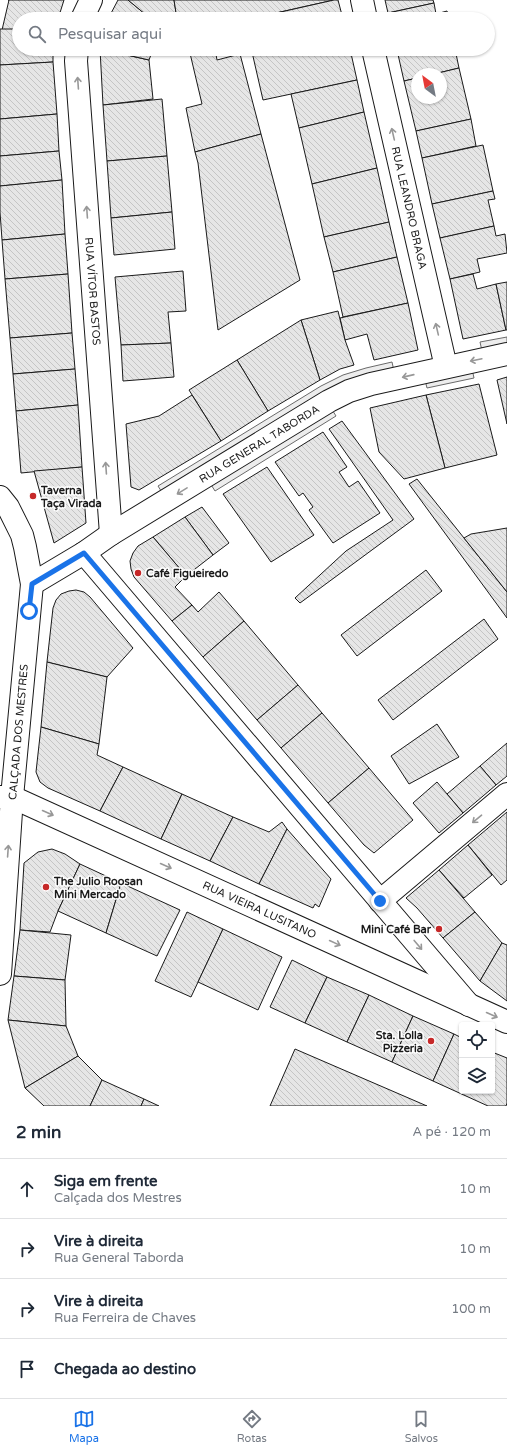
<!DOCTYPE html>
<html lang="pt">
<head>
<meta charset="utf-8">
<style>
	:root { --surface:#fff; --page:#f2f2f3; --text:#1f2937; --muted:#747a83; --line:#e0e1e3; --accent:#1a73e8 }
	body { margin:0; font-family:"Varela Round",sans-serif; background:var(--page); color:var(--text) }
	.controls { position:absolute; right:12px; bottom:12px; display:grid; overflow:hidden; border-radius:4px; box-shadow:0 1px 3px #0004 }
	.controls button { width:36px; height:36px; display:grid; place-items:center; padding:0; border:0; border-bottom:1px solid var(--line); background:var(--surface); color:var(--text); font:20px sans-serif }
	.compass { position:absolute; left:411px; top:68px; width:36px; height:36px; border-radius:50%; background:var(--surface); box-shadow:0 1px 3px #0004; rotate:328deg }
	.stop { position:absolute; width:12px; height:12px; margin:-9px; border:3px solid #1a73e8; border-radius:50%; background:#fff }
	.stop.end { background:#1a73e8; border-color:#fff; box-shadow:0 1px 4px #0008 }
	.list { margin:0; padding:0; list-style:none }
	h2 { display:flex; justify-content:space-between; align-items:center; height:52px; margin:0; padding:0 16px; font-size:17px }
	h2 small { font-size:13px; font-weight:400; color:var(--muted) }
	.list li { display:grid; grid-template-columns:26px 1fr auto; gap:12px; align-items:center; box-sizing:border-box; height:60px; padding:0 16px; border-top:1px solid var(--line) }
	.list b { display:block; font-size:15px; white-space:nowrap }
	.list p { margin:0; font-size:13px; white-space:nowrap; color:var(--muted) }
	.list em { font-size:13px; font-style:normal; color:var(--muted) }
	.icon { flex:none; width:22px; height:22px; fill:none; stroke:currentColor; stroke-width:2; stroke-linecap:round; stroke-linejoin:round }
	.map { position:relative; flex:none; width:507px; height:1106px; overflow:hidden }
	.search { position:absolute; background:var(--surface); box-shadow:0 1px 3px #0004; left:12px; right:12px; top:12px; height:44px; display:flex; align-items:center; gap:10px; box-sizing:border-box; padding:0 14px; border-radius:22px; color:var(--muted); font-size:15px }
	.sheet { height:292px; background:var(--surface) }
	nav { display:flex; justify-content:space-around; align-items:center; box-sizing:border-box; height:56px; border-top:1px solid var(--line); background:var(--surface); font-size:11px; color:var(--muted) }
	nav a { display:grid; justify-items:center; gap:2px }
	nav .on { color:var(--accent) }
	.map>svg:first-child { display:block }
	.built { fill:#ededed; stroke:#6a6a6a }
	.building { fill:url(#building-back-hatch); stroke:#1a1a1a }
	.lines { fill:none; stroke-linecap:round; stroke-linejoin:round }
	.minor-casing { stroke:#1a1a1a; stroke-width:24 }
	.minor { stroke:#fff; stroke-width:22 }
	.oneway { stroke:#989898 }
	.route { stroke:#1a73e8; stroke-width:5 }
	.poi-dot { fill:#c62828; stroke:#fff; stroke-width:1.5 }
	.labels { text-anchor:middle; stroke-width:3; stroke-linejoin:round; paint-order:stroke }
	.street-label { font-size:11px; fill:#1a1a1a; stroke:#fff }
	.poi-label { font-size:11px; font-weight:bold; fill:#1a1a1a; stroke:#fff; text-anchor:start }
</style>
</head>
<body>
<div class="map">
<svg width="507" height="1106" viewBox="0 0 507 1106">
	<defs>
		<pattern id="building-back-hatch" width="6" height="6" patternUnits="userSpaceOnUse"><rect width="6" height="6" fill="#e6e6e6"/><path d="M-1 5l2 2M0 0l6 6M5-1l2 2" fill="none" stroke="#c5c5c5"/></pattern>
	</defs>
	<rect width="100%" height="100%" fill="#fff"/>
	<g class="built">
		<polygon points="507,337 507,345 482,351 480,342"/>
		<polygon points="392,362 394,371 163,494 158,486 321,386 343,375 366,368"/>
		<polygon points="472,369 474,378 427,388 425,380"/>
		<polygon points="331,408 336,416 215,491 210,483"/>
	</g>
	<g class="building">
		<polygon points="8,0 64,0 58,19 19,19 19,29 2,30 9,0"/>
		<polygon points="118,0 128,0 151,19 108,19"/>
		<polygon points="128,0 174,0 177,19 151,19"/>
		<polygon points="174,0 334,0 249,19 177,19"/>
		<polygon points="334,0 338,0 343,19 273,19 272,14"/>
		<polygon points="385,0 433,0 434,3 388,13"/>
		<polygon points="434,3 436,14 447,11 449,19 390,19 388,13"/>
		<polygon points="0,29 19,29 19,49 53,49 53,62 0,65"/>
		<polygon points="100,49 149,60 153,99 103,105"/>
		<polygon points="101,49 173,49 170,55 152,52 149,60"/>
		<polygon points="189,49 215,49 217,60 240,54 261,134 195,152 186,108 202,104"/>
		<polygon points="266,49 350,49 357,80 263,100 252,52"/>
		<polygon points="400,49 455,49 459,68 434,74 417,74 417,78 404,81 397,50"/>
		<polygon points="53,62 57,114 0,119 0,65"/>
		<polygon points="459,68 471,119 416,131 404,81 417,78 417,98 441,98 441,74 434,74"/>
		<polygon points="357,80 364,112 299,128 291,94"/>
		<polygon points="162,99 167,156 107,161 103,105"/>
		<polygon points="364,112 377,168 312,184 299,128"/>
		<polygon points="57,114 59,151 0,156 0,119"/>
		<polygon points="471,119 476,146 422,158 416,131"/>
		<polygon points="261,134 300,280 218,330 198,163 195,152"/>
		<polygon points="483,145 493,191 432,204 422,158"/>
		<polygon points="59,151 62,180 0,186 0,156"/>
		<polygon points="167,156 172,212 111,218 107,161"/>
		<polygon points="377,168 389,222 324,237 312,184"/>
		<polygon points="62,180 65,234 2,240 0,212 0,186"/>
		<polygon points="493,191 495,199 488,200 494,226 440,238 432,204"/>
		<polygon points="172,212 175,249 114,255 111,218"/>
		<polygon points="389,222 397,257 333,272 324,237"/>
		<polygon points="494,226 496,236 505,234 507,253 477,259 480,272 450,279 440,238"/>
		<polygon points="65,234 68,274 5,279 2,240"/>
		<polygon points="397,257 408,303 343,317 333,272"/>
		<polygon points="183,271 186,311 168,312 171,343 121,345 115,277"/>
		<polygon points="68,274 72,333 10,338 5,279"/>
		<polygon points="473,274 477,289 496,284 506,330 463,339 450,279"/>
		<polygon points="507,282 507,330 506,330 496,284"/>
		<polygon points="408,303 418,350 374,360 367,334 345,340 340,318"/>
		<polygon points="338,311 345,340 354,365 340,369 320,380 301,320"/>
		<polygon points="301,320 320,380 268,411 237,360"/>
		<polygon points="72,333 75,369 13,374 10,338"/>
		<polygon points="171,343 174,377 123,381 121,345"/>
		<polygon points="237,360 268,411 221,441 189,390"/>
		<polygon points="75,369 78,405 16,411 13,374"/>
		<polygon points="507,377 507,424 497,380"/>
		<polygon points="479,384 497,455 445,468 426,395"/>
		<polygon points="192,395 221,441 139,490 131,487 126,424 159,416"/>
		<polygon points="426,395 445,468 404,479 379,452 370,408"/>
		<polygon points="78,405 82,467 21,473 16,411"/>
		<polygon points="342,421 414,519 300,603 295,598 346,551 393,520 329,429"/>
		<polygon points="323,432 347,467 339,472 349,487 358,481 380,513 333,543 309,510 313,507 303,493 299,496 275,462"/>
		<polygon points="82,467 86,523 54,543 34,471"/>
		<polygon points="267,467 314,535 271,562 223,494"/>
		<polygon points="417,479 507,592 507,618 409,484"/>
		<polygon points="202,507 229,543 213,555 185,517"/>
		<polygon points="185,517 213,555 186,576 153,537"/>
		<polygon points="507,528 507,592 464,538 471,534"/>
		<polygon points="153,537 186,576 175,587 192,605 172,621 134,577 131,569 130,561 133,553 138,546"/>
		<polygon points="426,570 442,591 357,656 341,635"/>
		<polygon points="76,590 84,592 90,597 133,648 107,677 47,662 53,608 56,600 61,594 69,591"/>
		<polygon points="219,592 244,621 203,657 172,621 192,605 198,612"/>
		<polygon points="484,619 498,639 393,720 378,700"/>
		<polygon points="244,621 298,685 257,720 203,657"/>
		<polygon points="47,662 107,677 99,744 41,727"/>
		<polygon points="298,685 322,713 281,748 257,720"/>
		<polygon points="322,713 369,768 328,803 281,748"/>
		<polygon points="437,724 459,757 409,784 391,756"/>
		<polygon points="41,727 99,744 97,755 123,767 100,811 48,788 40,782 36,772"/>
		<polygon points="507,743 507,776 496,785 480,766"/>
		<polygon points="480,766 496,785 463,813 447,794"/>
		<polygon points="123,767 182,794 161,839 100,811"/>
		<polygon points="369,768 413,820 374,853 364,845 328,803"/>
		<polygon points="437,782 463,813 439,833 413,803"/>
		<polygon points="182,794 233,817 210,861 161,839"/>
		<polygon points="507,812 507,880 501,885 468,845"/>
		<polygon points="233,817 269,832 282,822 287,829 259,884 210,861"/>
		<polygon points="287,829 331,879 319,907 315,904 313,908 259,884"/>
		<polygon points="468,845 492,875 464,898 439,870"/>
		<polygon points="52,849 65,854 80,864 58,911 50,932 20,930 24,863 38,852"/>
		<polygon points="80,864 121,883 106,933 58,911"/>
		<polygon points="439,870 475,912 443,938 417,908 406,898"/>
		<polygon points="121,883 180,910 157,956 106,933"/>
		<polygon points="187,912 223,929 191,997 155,981"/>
		<polygon points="475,912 502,943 480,981 443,938"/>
		<polygon points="223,929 282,957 258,1010 198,982"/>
		<polygon points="20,930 71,935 65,980 14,976"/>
		<polygon points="502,943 507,945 507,1001 480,981"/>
		<polygon points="292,960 327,977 305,1023 270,1007"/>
		<polygon points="14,976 65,980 66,1026 8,1020"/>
		<polygon points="327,977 369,995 347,1042 305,1023"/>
		<polygon points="369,995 413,1016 392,1062 347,1042"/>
		<polygon points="413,1016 454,1034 433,1081 392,1062"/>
		<polygon points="8,1020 66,1026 78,1056 25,1088"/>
		<polygon points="454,1034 462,1038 462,1091 492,1091 492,1052 507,1058 507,1103 506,1106 488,1106 433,1081"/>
		<polygon points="295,1049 427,1106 270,1106"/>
		<polygon points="78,1056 102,1080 90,1106 44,1106 25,1088"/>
		<polygon points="102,1080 144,1099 141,1106 90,1106"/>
		<polygon points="144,1099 159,1106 141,1106"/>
	</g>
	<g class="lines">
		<defs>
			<g id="minor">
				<polyline points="362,0 366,19"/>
				<polyline points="82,19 91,0"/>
				<path id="s1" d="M77,49L76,61L111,534"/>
				<path id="s2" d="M373,49L446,367"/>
				<polyline points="0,497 8,507 22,535 25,547 32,584 12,797 0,974"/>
				<polyline points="84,553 469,1005"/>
				<path id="s3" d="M32,584L84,553L111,534L329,401L349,391L371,384L507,354"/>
				<path id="s4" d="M0,797H12L507,1022"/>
				<polyline points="380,901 507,794"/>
			</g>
		</defs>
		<use href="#minor" class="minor-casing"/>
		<use href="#minor" class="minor"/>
	</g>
	<defs><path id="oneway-shaft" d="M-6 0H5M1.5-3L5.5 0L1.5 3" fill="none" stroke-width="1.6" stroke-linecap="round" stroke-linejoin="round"/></defs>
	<g class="oneway">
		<use href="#oneway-shaft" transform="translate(78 83) rotate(-94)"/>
		<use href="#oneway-shaft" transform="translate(393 134) rotate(-103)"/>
		<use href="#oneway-shaft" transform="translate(87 212) rotate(-94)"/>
		<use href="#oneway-shaft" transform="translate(437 329) rotate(-103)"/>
		<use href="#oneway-shaft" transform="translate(476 360) rotate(168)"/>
		<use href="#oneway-shaft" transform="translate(408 376) rotate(167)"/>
		<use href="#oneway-shaft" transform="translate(106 468) rotate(-94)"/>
		<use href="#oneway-shaft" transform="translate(182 491) rotate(148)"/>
		<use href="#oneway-shaft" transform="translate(48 813) rotate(24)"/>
		<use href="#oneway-shaft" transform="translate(477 819) rotate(140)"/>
		<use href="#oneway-shaft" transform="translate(8 851) rotate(-86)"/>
		<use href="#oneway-shaft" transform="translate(166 866) rotate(24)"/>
		<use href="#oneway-shaft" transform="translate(335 943) rotate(25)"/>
		<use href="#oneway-shaft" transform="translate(418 945) rotate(50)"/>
		<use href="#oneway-shaft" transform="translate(492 1015) rotate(24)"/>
	</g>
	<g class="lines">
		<polyline class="route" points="29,611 32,584 84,553 380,901"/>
	</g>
	<g class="poi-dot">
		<circle cx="33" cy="496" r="4"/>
		<circle cx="138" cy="573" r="4"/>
		<circle cx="46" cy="887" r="4"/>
		<circle cx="439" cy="929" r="4"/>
		<circle cx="431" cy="1041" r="4"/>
	</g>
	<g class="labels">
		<g class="street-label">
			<text dy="4" stroke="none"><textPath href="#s2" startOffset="163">RUA LEANDRO BRAGA</textPath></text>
			<text dy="4" stroke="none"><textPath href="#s1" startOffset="243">RUA VÍTOR BASTOS</textPath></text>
			<text dy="4" stroke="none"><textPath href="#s3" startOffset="267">RUA GENERAL TABORDA</textPath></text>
			<text transform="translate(18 732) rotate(-85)" y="4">CALÇADA DOS MESTRES</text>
			<text dy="4" stroke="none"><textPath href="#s4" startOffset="284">RUA VIEIRA LUSITANO</textPath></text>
		</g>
		<g class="poi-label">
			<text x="41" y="494">Taverna<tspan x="41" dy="13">Taça Virada</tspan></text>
			<text x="146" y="577">Café Figueiredo</text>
			<text x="54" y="885">The Julio Roosan<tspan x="54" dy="13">Mini Mercado</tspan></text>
			<text x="431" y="933" text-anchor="end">Mini Café Bar</text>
			<text x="423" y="1039" text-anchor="end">Sta. Lolla<tspan x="423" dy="13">Pizzeria</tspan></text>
		</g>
	</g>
</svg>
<div class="controls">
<button><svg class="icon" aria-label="locate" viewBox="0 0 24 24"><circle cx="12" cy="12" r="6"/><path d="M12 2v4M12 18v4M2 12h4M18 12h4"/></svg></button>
<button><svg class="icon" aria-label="layers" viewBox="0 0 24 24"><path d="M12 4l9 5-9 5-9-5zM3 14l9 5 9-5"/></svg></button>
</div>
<svg class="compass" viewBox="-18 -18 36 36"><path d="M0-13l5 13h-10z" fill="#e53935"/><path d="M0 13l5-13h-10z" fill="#747a83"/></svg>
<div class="stop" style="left:29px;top:611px"></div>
<div class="stop end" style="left:380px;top:901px"></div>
<div class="search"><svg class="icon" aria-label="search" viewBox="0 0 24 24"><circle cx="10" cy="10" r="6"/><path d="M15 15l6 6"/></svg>Pesquisar aqui</div>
</div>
<section class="sheet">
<h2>2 min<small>A pé · 120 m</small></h2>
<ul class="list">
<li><svg class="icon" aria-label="ahead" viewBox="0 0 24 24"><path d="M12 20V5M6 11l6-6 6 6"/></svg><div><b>Siga em frente</b><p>Calçada dos Mestres</p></div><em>10 m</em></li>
<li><svg class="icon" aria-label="right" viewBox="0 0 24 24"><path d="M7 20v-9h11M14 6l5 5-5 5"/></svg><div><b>Vire à direita</b><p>Rua General Taborda</p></div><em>10 m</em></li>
<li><svg class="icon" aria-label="right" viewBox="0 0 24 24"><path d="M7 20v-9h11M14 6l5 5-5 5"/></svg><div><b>Vire à direita</b><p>Rua Ferreira de Chaves</p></div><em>100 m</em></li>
<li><svg class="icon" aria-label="arrive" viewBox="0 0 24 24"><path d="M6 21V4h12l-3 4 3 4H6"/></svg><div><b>Chegada ao destino</b></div></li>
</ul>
</section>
<nav>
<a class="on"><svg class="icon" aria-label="map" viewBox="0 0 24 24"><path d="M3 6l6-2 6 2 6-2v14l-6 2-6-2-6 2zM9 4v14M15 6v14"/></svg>Mapa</a>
<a><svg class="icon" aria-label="directions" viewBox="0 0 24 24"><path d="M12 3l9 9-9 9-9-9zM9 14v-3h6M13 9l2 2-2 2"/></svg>Rotas</a>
<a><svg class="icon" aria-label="saved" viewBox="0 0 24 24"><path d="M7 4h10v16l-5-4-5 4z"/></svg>Salvos</a>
</nav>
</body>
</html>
